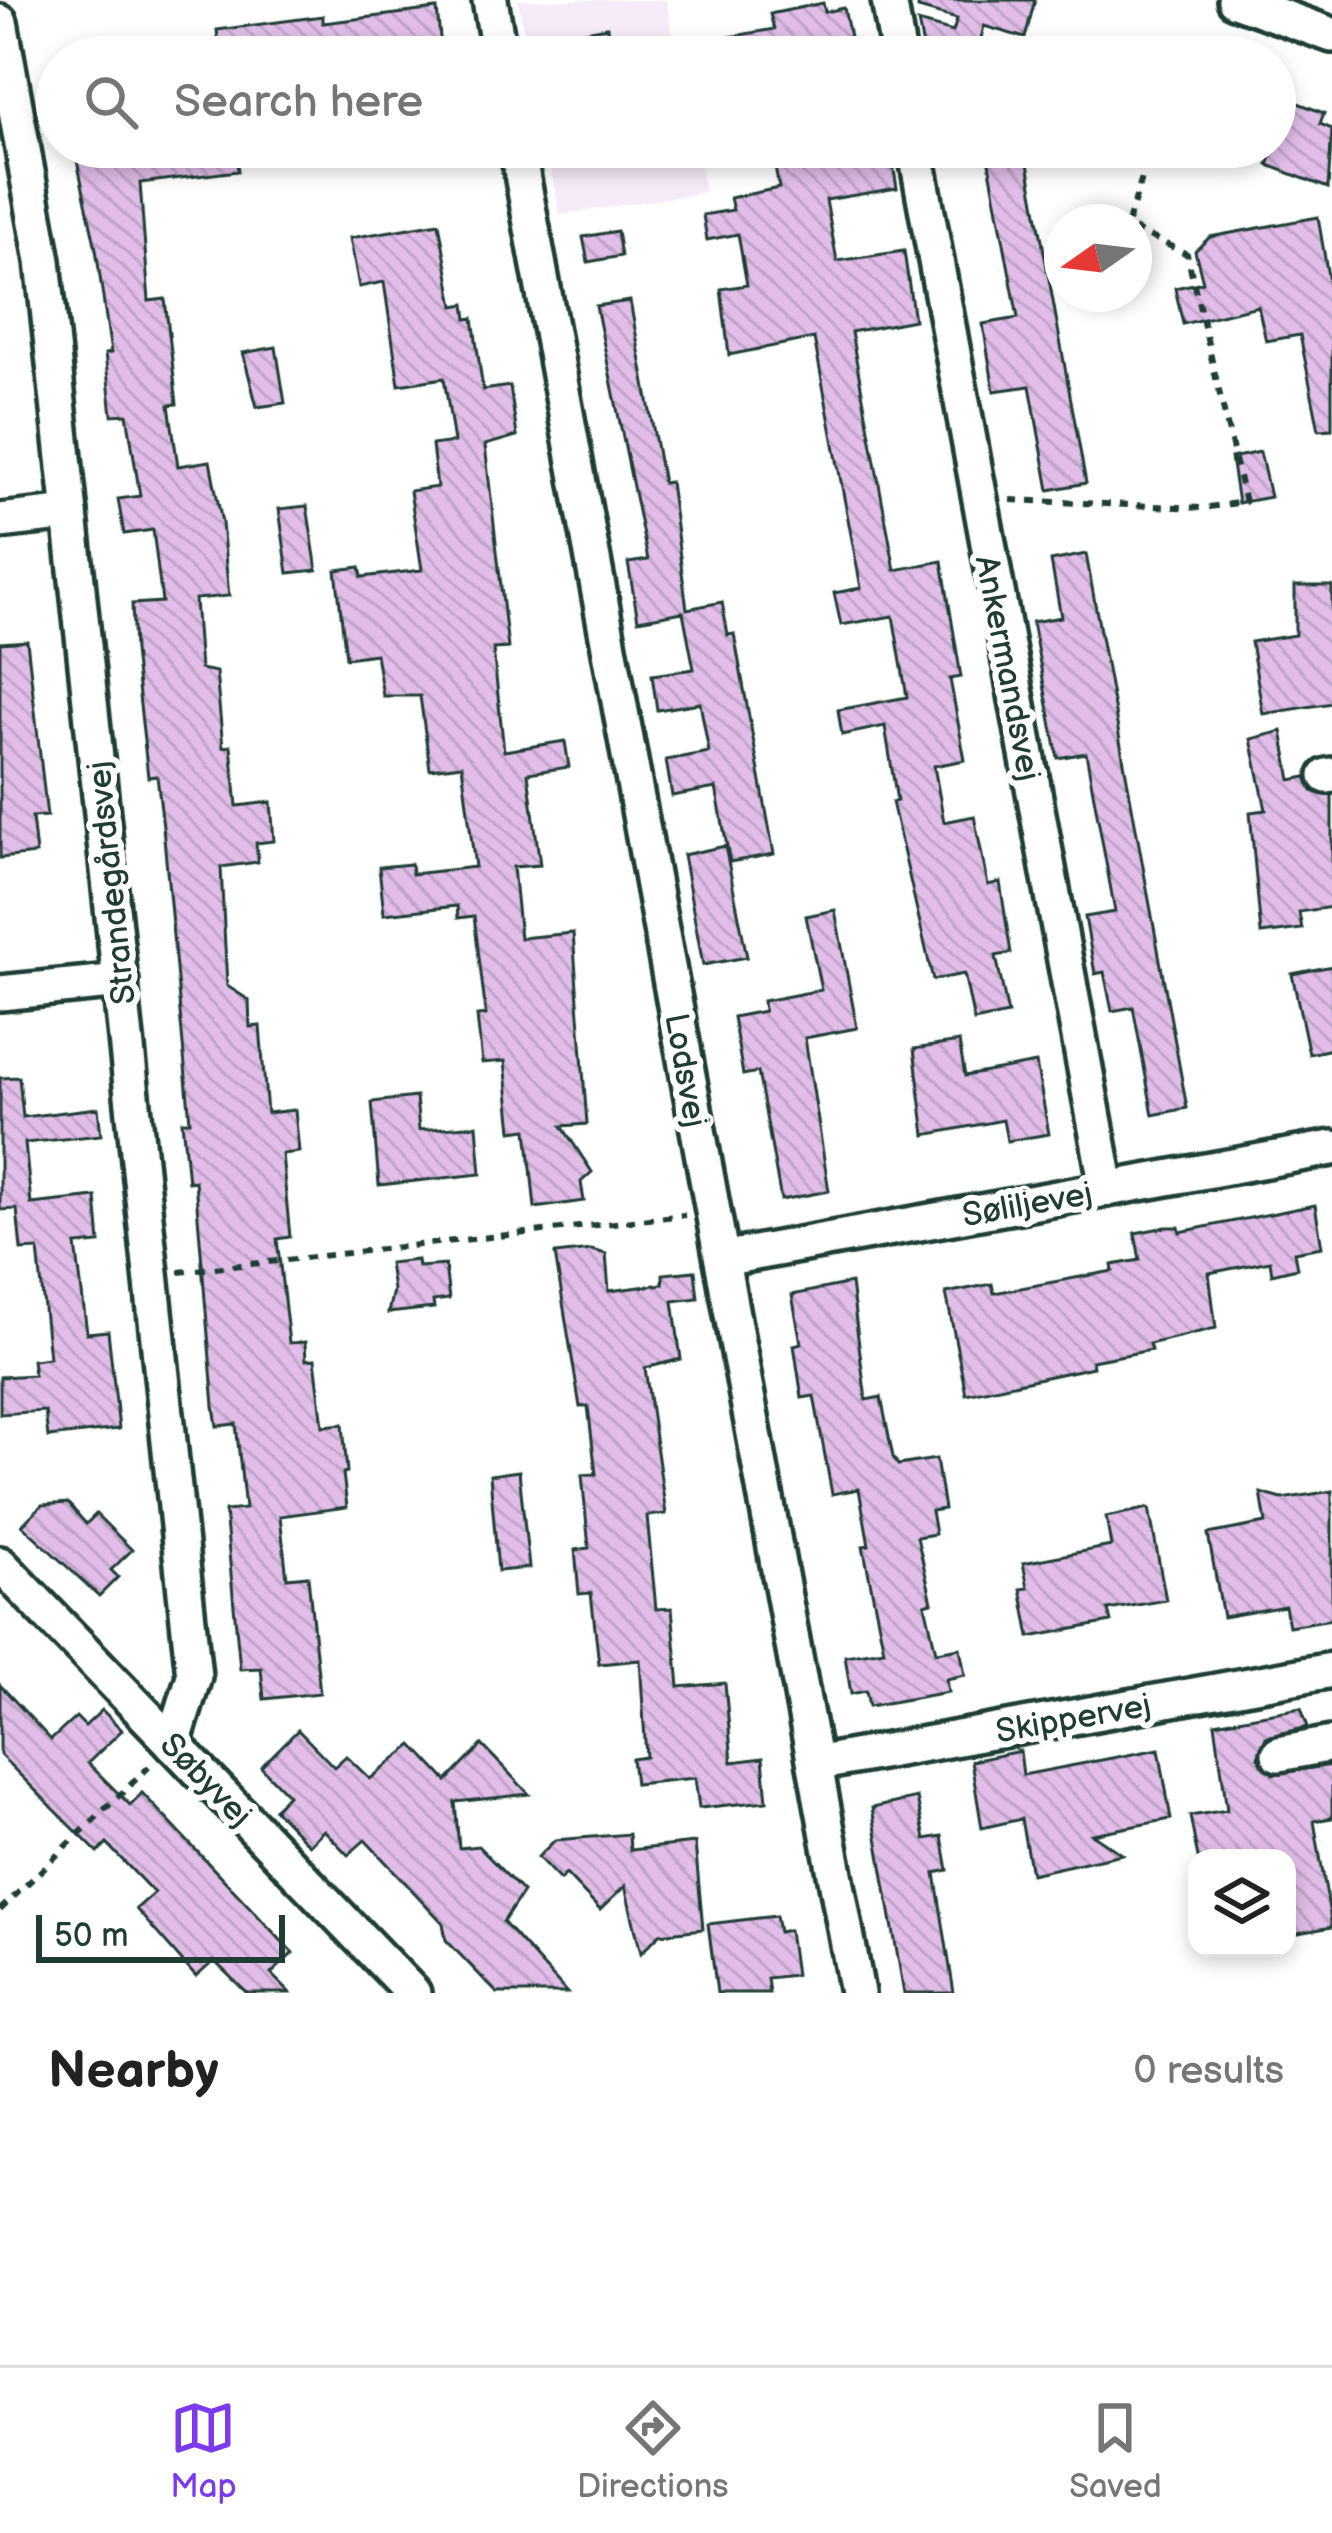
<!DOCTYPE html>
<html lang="en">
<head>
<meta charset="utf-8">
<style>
	:root { --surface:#fff; --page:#f2f2f2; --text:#222; --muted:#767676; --line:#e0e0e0; --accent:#7c3aed }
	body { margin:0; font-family:"Balsamiq Sans",sans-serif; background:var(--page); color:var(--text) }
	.controls { position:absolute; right:36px; bottom:36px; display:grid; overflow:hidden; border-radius:24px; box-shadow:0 6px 18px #0003 }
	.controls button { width:108px; height:108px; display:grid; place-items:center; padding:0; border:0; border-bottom:3px solid var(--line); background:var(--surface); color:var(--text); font:60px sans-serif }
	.compass { position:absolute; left:1044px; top:204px; width:108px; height:108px; border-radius:50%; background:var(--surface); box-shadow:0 6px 18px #0003; rotate:256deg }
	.scale { position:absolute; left:36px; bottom:30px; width:249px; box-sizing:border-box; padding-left:12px; border:6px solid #1f3d34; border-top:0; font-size:33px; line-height:42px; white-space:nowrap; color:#1f3d34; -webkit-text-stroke:9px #fff; paint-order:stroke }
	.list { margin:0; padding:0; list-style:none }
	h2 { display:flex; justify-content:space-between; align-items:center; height:156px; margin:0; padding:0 48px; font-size:51px }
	h2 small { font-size:39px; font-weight:400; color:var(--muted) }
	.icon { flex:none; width:66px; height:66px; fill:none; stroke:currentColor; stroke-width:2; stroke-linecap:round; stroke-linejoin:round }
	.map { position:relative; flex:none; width:1332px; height:1993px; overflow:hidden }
	.search { position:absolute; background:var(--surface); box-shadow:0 6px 18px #0003; left:36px; right:36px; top:36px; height:132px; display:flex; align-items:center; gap:30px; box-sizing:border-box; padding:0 42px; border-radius:66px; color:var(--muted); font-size:45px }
	.sheet { height:372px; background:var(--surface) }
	nav { display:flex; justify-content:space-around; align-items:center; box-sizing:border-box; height:168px; border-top:3px solid var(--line); background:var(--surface); font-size:33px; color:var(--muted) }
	nav a { display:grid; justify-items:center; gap:6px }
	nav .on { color:var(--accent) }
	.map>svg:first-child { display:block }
	.built { fill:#f6ebf8 }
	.building { fill:url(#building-back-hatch); stroke:#1f3d34; stroke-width:3 }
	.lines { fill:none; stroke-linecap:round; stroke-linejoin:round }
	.minor-casing { stroke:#1f3d34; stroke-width:42 }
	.path { stroke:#1f3d34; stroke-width:6; stroke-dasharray:9 9; stroke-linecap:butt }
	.minor { stroke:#fff; stroke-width:33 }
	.labels { text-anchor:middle; stroke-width:12; stroke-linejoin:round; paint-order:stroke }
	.street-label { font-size:33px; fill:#1f3d34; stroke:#fff }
</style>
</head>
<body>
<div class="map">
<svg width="1332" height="1993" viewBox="0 0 1332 1993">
	<defs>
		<pattern id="building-back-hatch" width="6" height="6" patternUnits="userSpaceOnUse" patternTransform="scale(3)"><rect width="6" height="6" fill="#e1bde8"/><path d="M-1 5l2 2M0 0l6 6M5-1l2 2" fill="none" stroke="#c1a3c8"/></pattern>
	</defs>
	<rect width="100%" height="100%" fill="#fff"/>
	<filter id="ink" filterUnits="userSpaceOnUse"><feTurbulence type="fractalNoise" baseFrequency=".00833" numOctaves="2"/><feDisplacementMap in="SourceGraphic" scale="24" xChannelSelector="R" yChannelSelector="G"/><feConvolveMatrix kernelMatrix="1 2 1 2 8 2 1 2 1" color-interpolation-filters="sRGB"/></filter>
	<g filter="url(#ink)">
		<g class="built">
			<polygon points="518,0 666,0 677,57 529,57"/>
			<polygon points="546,147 696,147 705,192 560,215"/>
		</g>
		<g class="building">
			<polygon points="919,0 1035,0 1025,38 984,26 977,56 951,49 948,57 925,57 918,22 953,32 957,19 918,8"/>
			<polygon points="823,3 825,12 844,8 854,57 697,57 695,43 774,29 770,14"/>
			<polygon points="437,9 442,57 390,57 389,53 220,57 217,30 323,16 323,23"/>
			<polygon points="607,27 613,57 521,57 519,43"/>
			<polygon points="1293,101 1324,113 1320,124 1332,129 1328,188 1268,165"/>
			<polygon points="131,147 235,147 238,171 140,183 149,301 165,299 177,404 169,405 178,466 210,461 222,523 229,596 195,599 200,669 216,672 223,747 231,746 237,806 271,802 274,841 256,843 258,862 221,867 227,986 249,1000 250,1027 260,1026 267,1113 295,1110 299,1152 282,1154 290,1237 277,1239 289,1343 305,1342 306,1360 315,1359 323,1426 343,1424 347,1472 343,1473 347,1507 280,1516 287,1578 308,1576 320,1693 264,1699 261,1668 240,1669 225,1511 245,1509 236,1424 217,1426 214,1406 195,1181 188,1182 182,1121 190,1121 163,827 157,776 148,777 134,651 132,604 162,602 153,530 124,534 118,499 140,496 127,414 112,415 105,354 111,353 96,249 76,156"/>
			<polygon points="771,147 890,147 897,188 826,200 837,261 904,251 914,320 851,332 895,570 942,561 961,677 950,679 965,760 934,766 944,822 974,816 988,885 1000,882 1011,953 996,956 1008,1014 974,1021 964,974 933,980 892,802 897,801 885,726 842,735 838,710 907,697 893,616 841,625 834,593 861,588 814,338 729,355 721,289 747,285 738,234 707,240 703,215 733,210 730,198 779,188"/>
			<polygon points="986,147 1025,147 1086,483 1049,490 1030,386 994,391 983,324 1018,318"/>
			<polygon points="1318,217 1332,300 1332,429 1319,430 1300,335 1266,341 1258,306 1183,324 1175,288 1203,282 1195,251 1210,237"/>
			<polygon points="439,223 454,306 465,304 467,319 473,318 483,390 510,386 517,436 485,445 508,648 493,649 504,751 565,741 569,767 528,773 540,865 513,867 520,938 573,933 587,1124 562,1126 592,1172 581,1182 584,1201 535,1208 527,1129 512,1131 505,1061 482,1063 477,1016 486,1015 474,916 458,918 457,906 384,914 379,867 411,864 412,874 475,867 462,765 430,769 420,696 383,696 376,654 346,658 336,570 360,567 362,577 422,570 410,491 437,487 432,445 454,442 444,378 399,385 384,282 359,287 350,238"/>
			<polygon points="617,231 621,256 588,262 583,237"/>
			<polygon points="630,301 663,483 670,482 687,609 722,602 728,635 734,634 774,854 730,862 716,788 672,796 666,760 709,752 700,703 657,710 652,675 694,669 683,612 638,620 628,563 648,560 596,306"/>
			<polygon points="276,347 285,403 257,407 243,353"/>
			<polygon points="1260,452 1270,497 1238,503 1231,458"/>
			<polygon points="307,506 317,570 288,573 279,509"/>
			<polygon points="1086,554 1187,1108 1153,1115 1133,1007 1112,1011 1104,972 1095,974 1085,917 1115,912 1086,753 1058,758 1032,622 1061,617 1051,561"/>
			<polygon points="1295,586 1332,586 1332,703 1263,714 1251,642 1295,635"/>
			<polygon points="27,641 47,816 32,817 36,854 0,858 0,643"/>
			<polygon points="1282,731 1291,780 1306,777 1312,791 1332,796 1332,907 1299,912 1302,929 1261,934 1250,812 1266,810 1251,739"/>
			<polygon points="725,846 747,957 703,965 683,855"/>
			<polygon points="835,910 857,1028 805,1038 829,1191 781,1200 758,1072 743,1075 733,1017 764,1011 763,1001 821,990 806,916"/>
			<polygon points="1332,966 1332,1049 1309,1054 1292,974"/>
			<polygon points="959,1042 965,1076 1036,1063 1049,1134 1007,1141 1003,1120 925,1135 914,1049"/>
			<polygon points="19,1077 23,1117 98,1108 101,1135 25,1143 31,1204 96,1197 100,1243 76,1245 87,1333 108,1331 119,1429 48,1437 45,1411 0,1414 0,1377 34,1375 32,1360 49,1358 38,1249 21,1250 17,1209 0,1210 0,1078"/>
			<polygon points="416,1097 419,1130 477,1125 481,1174 379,1185 372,1102"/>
			<polygon points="1315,1205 1322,1247 1294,1252 1297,1268 1272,1274 1270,1261 1209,1273 1216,1328 1149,1344 1151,1350 1092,1361 1093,1367 966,1394 946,1293 992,1284 994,1293 1113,1271 1112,1265 1140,1260 1135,1233 1166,1227 1179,1227 1180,1232"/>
			<polygon points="591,1250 606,1254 609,1291 663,1284 663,1274 695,1271 698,1298 673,1301 681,1359 645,1368 666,1514 647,1516 656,1609 672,1608 679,1687 725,1683 732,1762 763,1758 767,1801 699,1808 695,1778 635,1784 632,1759 646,1757 640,1660 599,1664 591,1593 579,1594 575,1550 589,1548 582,1475 596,1474 588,1406 580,1407 555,1254"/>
			<polygon points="417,1260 418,1267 445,1265 449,1299 433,1301 434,1308 388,1313 393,1290 389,1263"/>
			<polygon points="851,1283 866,1400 881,1397 893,1457 898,1465 936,1459 944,1509 931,1511 935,1534 917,1537 932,1602 925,1604 936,1652 960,1648 965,1675 946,1679 948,1692 869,1706 866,1691 851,1694 845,1656 884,1650 863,1546 869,1545 859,1489 832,1494 814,1396 802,1398 794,1345 801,1343 792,1295"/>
			<polygon points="519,1471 529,1568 498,1571 490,1475"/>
			<polygon points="1332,1491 1332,1619 1289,1626 1285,1606 1223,1617 1208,1534 1266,1523 1261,1493 1282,1499"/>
			<polygon points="68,1503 86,1524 96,1514 132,1550 111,1570 118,1577 99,1596 22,1525 42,1505"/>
			<polygon points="1149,1508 1166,1600 1108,1610 1111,1622 1030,1637 1021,1589 1028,1588 1023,1563 1111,1546 1106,1517"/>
			<polygon points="0,1685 51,1740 76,1717 85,1726 102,1710 122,1730 88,1763 130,1805 142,1793 293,1953 271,1974 290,1993 247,1993 214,1961 196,1977 136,1909 154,1893 107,1844 98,1853 0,1755"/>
			<polygon points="1301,1708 1308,1727 1266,1737 1258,1757 1273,1774 1332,1765 1332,1818 1314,1821 1332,1927 1287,1935 1287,1858 1198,1858 1190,1816 1227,1810 1215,1723"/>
			<polygon points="298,1730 334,1767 346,1756 370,1779 413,1745 447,1781 482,1745 529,1794 455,1802 459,1848 478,1846 523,1892 503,1922 567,1993 497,1993 446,1940 443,1923 365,1840 348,1855 324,1830 309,1845 274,1809 288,1795 261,1767"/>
			<polygon points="1159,1749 1171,1819 1092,1834 1122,1854 1031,1874 1021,1819 982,1828 971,1761 1020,1751 1023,1775"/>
			<polygon points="917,1798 925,1839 942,1836 948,1870 935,1873 954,1993 904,1993 872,1808"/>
			<polygon points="629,1834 630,1850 695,1843 703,1929 660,1934 641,1953 625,1886 600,1910 566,1874 560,1880 538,1857 555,1840"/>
			<polygon points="776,1916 779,1932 789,1930 795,1975 767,1978 769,1993 717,1993 708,1924"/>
		</g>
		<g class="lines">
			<defs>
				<g id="minor">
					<polyline points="490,0 500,57"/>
					<polyline points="889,0 899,57"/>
					<polyline points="1235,0 1332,35"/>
					<polyline points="0,22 43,261 194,1676 173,1744"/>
					<polyline points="517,147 857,1993"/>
					<polyline points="915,147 1107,1188"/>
					<polyline points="0,521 70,513"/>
					<polyline points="1327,776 1332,775"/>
					<polyline points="0,993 121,981"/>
					<polyline points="722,1259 1332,1148"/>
					<polyline points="0,1564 413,1993"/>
					<polyline points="1279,1754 1332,1744"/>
					<polyline points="815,1764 1332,1670"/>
				</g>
			</defs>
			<use href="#minor" class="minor-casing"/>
			<g class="path">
				<polyline points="1128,222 1143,175"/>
				<polyline points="1011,500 1201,508 1245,502 1187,254 1134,229"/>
				<polyline points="179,1272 685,1215"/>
				<polyline points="0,1910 153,1763"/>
			</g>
			<use href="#minor" class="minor"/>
		</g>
	</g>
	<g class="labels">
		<g class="street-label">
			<text transform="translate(1009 668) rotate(79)" y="12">Ankermandsvej</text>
			<text transform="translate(110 883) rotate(-96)" y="12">Strandegårdsvej</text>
			<text transform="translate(687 1070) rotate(80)" y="12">Lodsvej</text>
			<text transform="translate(1027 1203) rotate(-10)" y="12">Søliljevej</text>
			<text transform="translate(1073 1717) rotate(-10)" y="12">Skippervej</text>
			<text transform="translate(207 1779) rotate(46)" y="12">Søbyvej</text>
		</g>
	</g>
</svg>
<div class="controls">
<button><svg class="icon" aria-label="layers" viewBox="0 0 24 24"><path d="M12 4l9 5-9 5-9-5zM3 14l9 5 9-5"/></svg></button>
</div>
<svg class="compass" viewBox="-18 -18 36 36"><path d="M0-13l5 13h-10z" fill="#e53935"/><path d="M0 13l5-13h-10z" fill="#767676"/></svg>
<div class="scale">50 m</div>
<div class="search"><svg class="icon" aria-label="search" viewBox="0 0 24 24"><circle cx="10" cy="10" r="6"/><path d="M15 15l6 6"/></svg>Search here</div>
</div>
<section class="sheet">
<h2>Nearby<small>0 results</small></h2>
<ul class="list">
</ul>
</section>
<nav>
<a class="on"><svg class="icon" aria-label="map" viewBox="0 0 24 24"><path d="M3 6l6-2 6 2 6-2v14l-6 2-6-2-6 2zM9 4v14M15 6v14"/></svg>Map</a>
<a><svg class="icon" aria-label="directions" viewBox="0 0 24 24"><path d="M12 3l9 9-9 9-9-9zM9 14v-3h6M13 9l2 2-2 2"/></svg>Directions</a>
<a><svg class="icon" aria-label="saved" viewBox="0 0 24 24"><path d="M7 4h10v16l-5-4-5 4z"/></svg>Saved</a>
</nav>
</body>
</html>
